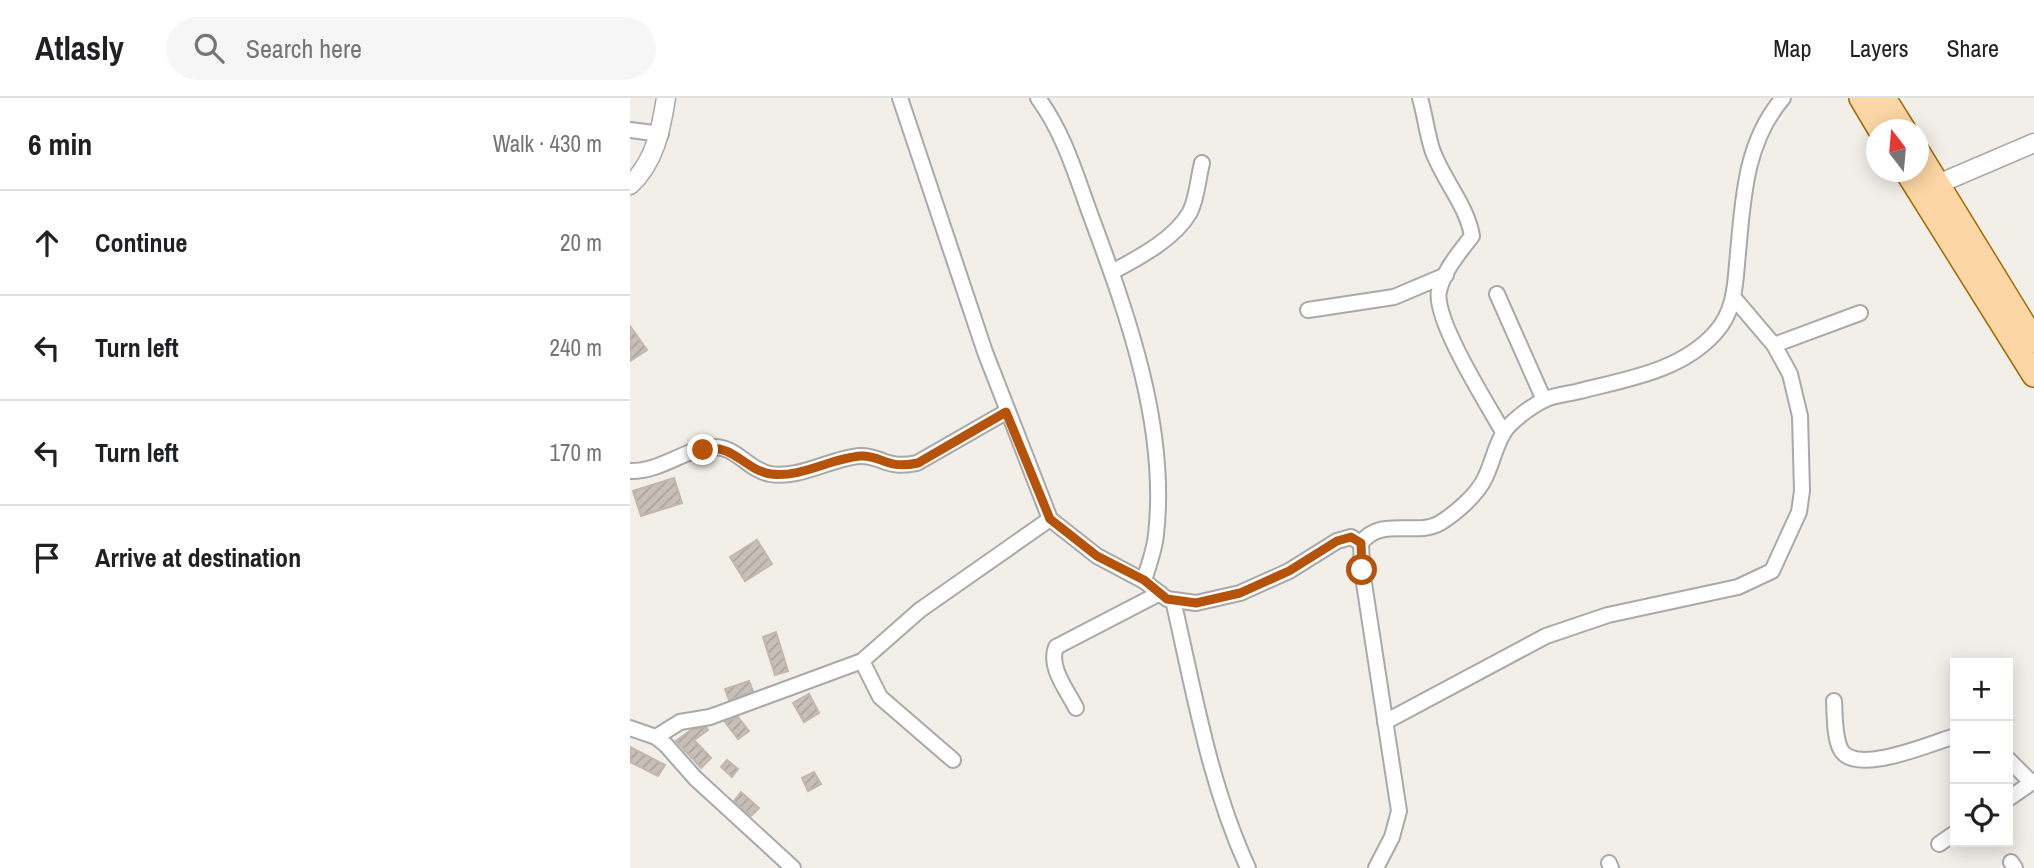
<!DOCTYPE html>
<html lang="en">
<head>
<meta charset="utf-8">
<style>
	:root { --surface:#fff; --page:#f6f6f6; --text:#202124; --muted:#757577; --line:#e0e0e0 }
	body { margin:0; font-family:"Archivo Narrow",sans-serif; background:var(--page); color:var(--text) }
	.controls { position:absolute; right:21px; bottom:21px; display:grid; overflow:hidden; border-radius:0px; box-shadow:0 4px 18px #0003 }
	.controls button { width:63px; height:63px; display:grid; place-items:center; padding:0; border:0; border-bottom:2px solid var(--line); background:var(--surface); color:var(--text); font:35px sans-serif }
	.compass { position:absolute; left:1236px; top:21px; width:63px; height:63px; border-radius:50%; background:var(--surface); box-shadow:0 4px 18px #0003; rotate:344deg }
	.stop { position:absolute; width:21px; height:21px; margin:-16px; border:5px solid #b45309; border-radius:50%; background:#fff }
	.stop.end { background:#b45309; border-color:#fff; box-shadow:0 2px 7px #0008 }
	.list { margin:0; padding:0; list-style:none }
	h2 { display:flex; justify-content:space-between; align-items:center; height:91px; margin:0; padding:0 28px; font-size:30px }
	h2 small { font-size:23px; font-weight:400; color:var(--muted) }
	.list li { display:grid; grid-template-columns:46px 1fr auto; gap:21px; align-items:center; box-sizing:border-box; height:105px; padding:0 28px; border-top:2px solid var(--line) }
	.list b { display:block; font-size:26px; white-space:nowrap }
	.list em { font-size:23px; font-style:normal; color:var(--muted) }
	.icon { flex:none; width:38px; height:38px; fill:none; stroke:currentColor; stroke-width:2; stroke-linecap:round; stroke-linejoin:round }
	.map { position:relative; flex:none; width:1404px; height:770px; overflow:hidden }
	header { display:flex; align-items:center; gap:42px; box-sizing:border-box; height:98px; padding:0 35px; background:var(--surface); border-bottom:2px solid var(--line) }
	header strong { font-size:33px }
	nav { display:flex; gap:38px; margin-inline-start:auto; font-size:24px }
	.search { width:490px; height:63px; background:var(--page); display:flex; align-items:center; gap:18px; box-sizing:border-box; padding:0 24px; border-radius:38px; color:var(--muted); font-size:26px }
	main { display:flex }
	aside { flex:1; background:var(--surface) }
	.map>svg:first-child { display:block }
	.building { fill:url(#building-hatch); stroke:#c4b6ab; stroke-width:2 }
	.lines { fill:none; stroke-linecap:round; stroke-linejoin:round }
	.minor-casing { stroke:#a9a9a9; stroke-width:18 }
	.tertiary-casing { stroke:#a9a9a9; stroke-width:21 }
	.primary-casing { stroke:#a06b00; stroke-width:26 }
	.minor { stroke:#fff; stroke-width:14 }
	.tertiary { stroke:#fff; stroke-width:18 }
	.primary { stroke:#fcd6a4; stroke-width:23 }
	.route { stroke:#b45309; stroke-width:9 }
</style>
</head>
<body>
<header>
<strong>Atlasly</strong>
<div class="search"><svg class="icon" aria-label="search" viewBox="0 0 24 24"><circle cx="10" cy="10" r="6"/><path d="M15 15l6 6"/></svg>Search here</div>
<nav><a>Map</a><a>Layers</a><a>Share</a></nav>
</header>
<main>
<aside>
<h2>6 min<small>Walk · 430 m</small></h2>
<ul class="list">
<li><svg class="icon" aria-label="ahead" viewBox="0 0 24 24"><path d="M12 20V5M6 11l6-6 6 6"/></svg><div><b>Continue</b></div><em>20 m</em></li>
<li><svg class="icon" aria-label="left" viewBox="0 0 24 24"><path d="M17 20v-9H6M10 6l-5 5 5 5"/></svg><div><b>Turn left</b></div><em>240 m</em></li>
<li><svg class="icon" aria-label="left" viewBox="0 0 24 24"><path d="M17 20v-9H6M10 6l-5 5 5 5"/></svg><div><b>Turn left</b></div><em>170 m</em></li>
<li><svg class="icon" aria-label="arrive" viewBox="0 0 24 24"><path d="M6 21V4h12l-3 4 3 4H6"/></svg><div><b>Arrive at destination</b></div></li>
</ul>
</aside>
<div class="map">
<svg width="1404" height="770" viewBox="0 0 1404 770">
	<defs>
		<pattern id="building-hatch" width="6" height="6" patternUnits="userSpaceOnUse" patternTransform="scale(1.75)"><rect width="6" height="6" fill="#c7bfb8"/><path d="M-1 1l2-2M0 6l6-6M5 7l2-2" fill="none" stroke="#aba49e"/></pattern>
	</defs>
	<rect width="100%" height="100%" fill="#f2efe9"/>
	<g class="building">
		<polygon points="0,228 17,252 0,263"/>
		<polygon points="44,380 52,405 11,418 3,393"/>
		<polygon points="127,442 142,466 115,483 100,459"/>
		<polygon points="146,534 158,573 145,577 133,539"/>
		<polygon points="119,583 123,593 99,602 95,591"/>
		<polygon points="179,596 189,615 174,624 163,605"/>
		<polygon points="108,619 119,633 108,641 95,624"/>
		<polygon points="76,629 78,632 64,642 81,660 71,670 46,643 61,632"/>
		<polygon points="0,649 35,667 28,678 0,664"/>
		<polygon points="97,662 108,671 102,679 91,669"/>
		<polygon points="184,674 191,686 178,693 172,680"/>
		<polygon points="111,694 129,710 121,718 104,703"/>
	</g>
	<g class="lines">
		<defs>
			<g id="minor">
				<polyline points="270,0 355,254 420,421 467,458 514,483 537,501 566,505 610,495 659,473 707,443 721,439 731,445"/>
				<path d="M408,0C435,37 446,78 462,121C498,218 538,330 526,436C525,452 518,468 514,483"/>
				<path d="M790,0C795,17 797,37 803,54C814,83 837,108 842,138C829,155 814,172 809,193C803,221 858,307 873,334"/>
				<polyline points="0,32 31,36"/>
				<path d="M482,174C508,160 545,141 560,114C567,100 568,81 572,65"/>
				<polyline points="867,196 914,302"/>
				<polyline points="678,212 764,199 816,177"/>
				<polyline points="1144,247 1230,215"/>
				<path d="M0,373C30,374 54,351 83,349C106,348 118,372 140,376C171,381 201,360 230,358C251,357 256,372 287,365L376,314"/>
				<path d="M543,502C564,593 579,685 618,770"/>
				<polyline points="232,563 250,599 323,662"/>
				<path d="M1204,603C1205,618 1204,639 1211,652C1226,678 1302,645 1325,638"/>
				<path d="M446,610C437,592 418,569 426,549L530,495"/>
				<polyline points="755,624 916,538 978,517 1108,489 1142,473 1169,414 1172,393 1170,318 1160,276 1144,247 1104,200"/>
				<polyline points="0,630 26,639 36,647 65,680 163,770"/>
				<polyline points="26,639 50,624 80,619 232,563 290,512 420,421"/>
				<polyline points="1378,661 1402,685"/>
				<polyline points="1378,701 1404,683"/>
				<polyline points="1309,746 1325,735"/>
				<polyline points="1381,764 1385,770"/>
				<polyline points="979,765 981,770"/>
				<path d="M746,770L762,739L769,713L732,472L731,445C751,418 786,439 810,425C826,415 847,397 855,380C862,366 865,349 873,336C879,324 902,308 914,302C924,297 939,296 950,293C997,281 1051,273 1085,235C1106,212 1105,185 1108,155C1113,101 1115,44 1153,0"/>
			</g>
			<g id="tertiary">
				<polyline points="1308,86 1404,45"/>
				<path d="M0,87C25,64 31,31 36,0"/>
			</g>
			<g id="primary">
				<polyline points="1231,0 1250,32"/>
				<polyline points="1254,0 1274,32"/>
				<polyline points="1288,54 1404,243"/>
				<polyline points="1277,74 1404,277"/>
			</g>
		</defs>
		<use href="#minor" class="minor-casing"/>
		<use href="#tertiary" class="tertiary-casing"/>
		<use href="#primary" class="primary-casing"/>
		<use href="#minor" class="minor"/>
		<use href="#tertiary" class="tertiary"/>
		<use href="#primary" class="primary"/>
	</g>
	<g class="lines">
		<path class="route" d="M73,352C103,344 114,372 141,376C171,380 201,360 231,358C252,357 256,372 288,365L376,314L420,421L467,458L514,482L537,501L566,505L610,495L659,473L707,443L721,439L731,445L732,472"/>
	</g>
</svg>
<div class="controls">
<button>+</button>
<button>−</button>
<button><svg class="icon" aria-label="locate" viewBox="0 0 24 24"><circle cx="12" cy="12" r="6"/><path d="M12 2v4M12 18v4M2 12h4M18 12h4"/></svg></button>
</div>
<svg class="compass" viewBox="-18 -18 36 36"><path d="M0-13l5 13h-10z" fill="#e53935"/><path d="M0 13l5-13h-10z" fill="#757577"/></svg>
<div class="stop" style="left:732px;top:472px"></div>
<div class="stop end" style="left:73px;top:352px"></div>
</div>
</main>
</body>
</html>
